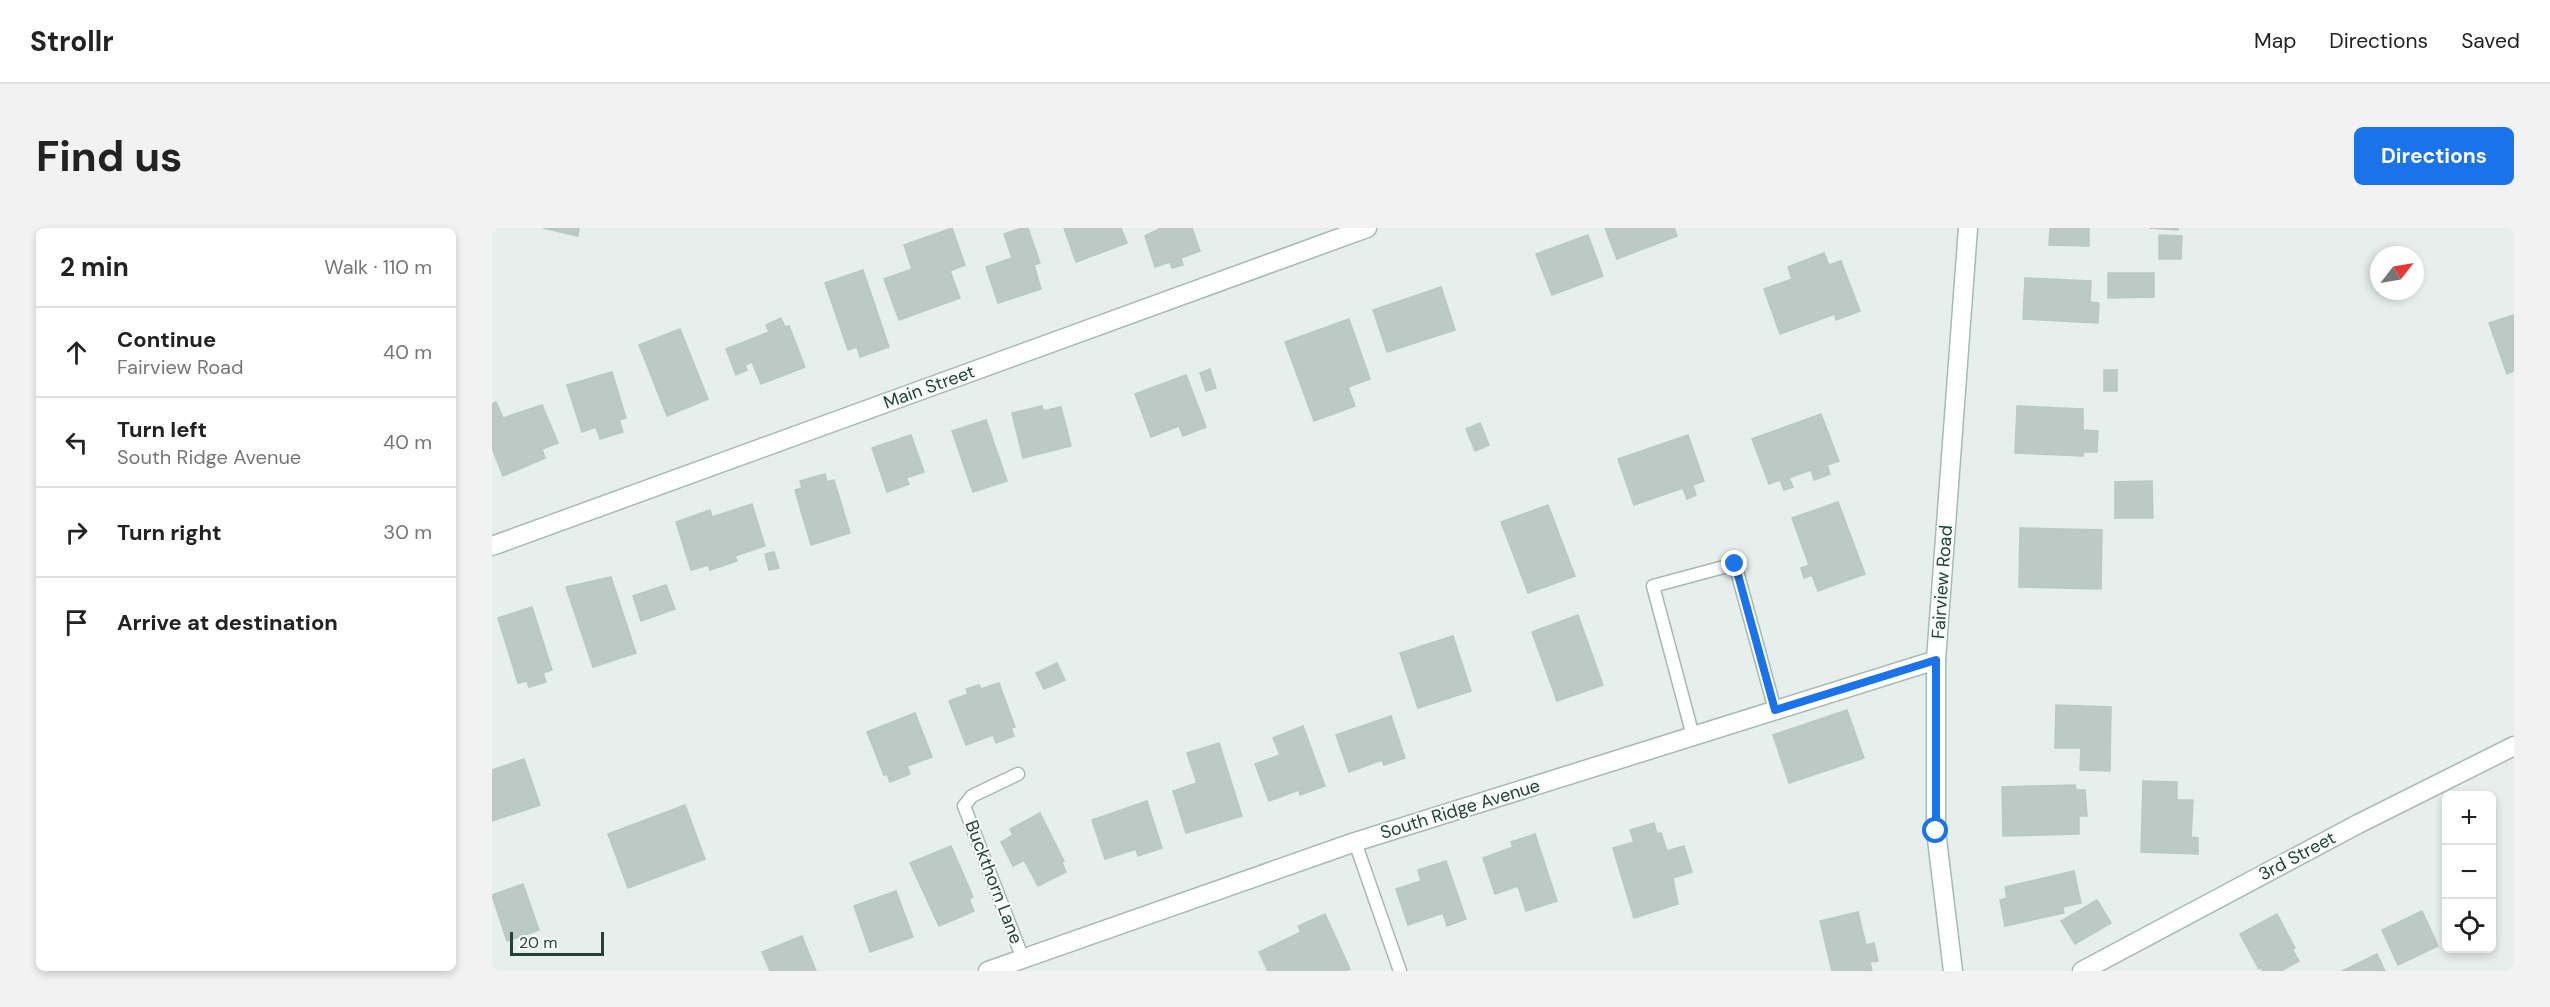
<!DOCTYPE html>
<html lang="en">
<head>
<meta charset="utf-8">
<style>
	:root { --surface:#fff; --page:#f2f2f2; --text:#222; --muted:#767676; --line:#e0e0e0; --accent:#1a73e8 }
	body { margin:0; font-family:"DM Sans",sans-serif; background:var(--page); color:var(--text) }
	.controls { position:absolute; right:18px; bottom:18px; display:grid; overflow:hidden; border-radius:9px; box-shadow:0 3px 9px #0003 }
	.controls button { width:54px; height:54px; display:grid; place-items:center; padding:0; border:0; border-bottom:2px solid var(--line); background:var(--surface); color:var(--text); font:30px sans-serif }
	.compass { position:absolute; left:1878px; top:18px; width:54px; height:54px; border-radius:50%; background:var(--surface); box-shadow:0 3px 9px #0003; rotate:59deg }
	.scale { position:absolute; left:18px; bottom:15px; width:94px; box-sizing:border-box; padding-left:6px; border:3px solid #24423a; border-top:0; font-size:16px; line-height:21px; white-space:nowrap; color:#24423a; -webkit-text-stroke:4px #f7fbf9; paint-order:stroke }
	.stop { position:absolute; width:18px; height:18px; margin:-14px; border:4px solid #1a73e8; border-radius:50%; background:#fff }
	.stop.end { background:#1a73e8; border-color:#fff; box-shadow:0 2px 6px #0008 }
	.list { margin:0; padding:0; list-style:none }
	h2 { display:flex; justify-content:space-between; align-items:center; height:78px; margin:0; padding:0 24px; font-size:26px }
	h2 small { font-size:20px; font-weight:400; color:var(--muted) }
	.list li { display:grid; grid-template-columns:39px 1fr auto; gap:18px; align-items:center; box-sizing:border-box; height:90px; padding:0 24px; border-top:2px solid var(--line) }
	.list b { display:block; font-size:22px; white-space:nowrap }
	.list p { margin:0; font-size:20px; white-space:nowrap; color:var(--muted) }
	.list em { font-size:20px; font-style:normal; color:var(--muted) }
	.icon { flex:none; width:33px; height:33px; fill:none; stroke:currentColor; stroke-width:2; stroke-linecap:round; stroke-linejoin:round }
	.map { position:relative; flex:none; width:2022px; height:743px; overflow:hidden; border-radius:9px }
	header { display:flex; align-items:center; gap:36px; box-sizing:border-box; height:84px; padding:0 30px; background:var(--surface); border-bottom:2px solid var(--line) }
	header strong { font-size:28px }
	nav { display:flex; gap:33px; margin-inline-start:auto; font-size:21px }
	.intro { display:flex; align-items:center; justify-content:space-between; box-sizing:border-box; height:144px; padding:0 36px }
	h1 { margin:0; font-size:42px }
	.button { padding:15px 27px; border-radius:9px; background:var(--accent); color:#fff; font-size:21px; font-weight:700 }
	main { display:flex; gap:36px; padding:0 36px }
	aside { flex:1; background:var(--surface); border-radius:9px; box-shadow:0 3px 9px #0003 }
	.map>svg:first-child { display:block }
	.building { fill:#bbcac4; stroke:#b8c9c2; stroke-width:1.5 }
	.lines { fill:none; stroke-linecap:round; stroke-linejoin:round }
	.lane-casing { stroke:#a8b8b2; stroke-width:15 }
	.street-casing { stroke:#a8b8b2; stroke-width:21 }
	.secondary-casing { stroke:#a4bbb3; stroke-width:21 }
	.lane { stroke:#fff; stroke-width:12 }
	.street { stroke:#fff; stroke-width:18 }
	.secondary { stroke:#fff; stroke-width:18 }
	.route { stroke:#1a73e8; stroke-width:8 }
	.labels { text-anchor:middle; stroke-width:4.5; stroke-linejoin:round; paint-order:stroke }
	.street-label { font-size:18px; fill:#24423a; stroke:#f7fbf9 }
</style>
</head>
<body>
<header>
<strong>Strollr</strong>
<nav><a>Map</a><a>Directions</a><a>Saved</a></nav>
</header>
<div class="intro"><h1>Find us</h1><a class="button">Directions</a></div>
<main>
<aside>
<h2>2 min<small>Walk · 110 m</small></h2>
<ul class="list">
<li><svg class="icon" aria-label="ahead" viewBox="0 0 24 24"><path d="M12 20V5M6 11l6-6 6 6"/></svg><div><b>Continue</b><p>Fairview Road</p></div><em>40 m</em></li>
<li><svg class="icon" aria-label="left" viewBox="0 0 24 24"><path d="M17 20v-9H6M10 6l-5 5 5 5"/></svg><div><b>Turn left</b><p>South Ridge Avenue</p></div><em>40 m</em></li>
<li><svg class="icon" aria-label="right" viewBox="0 0 24 24"><path d="M7 20v-9h11M14 6l5 5-5 5"/></svg><div><b>Turn right</b></div><em>30 m</em></li>
<li><svg class="icon" aria-label="arrive" viewBox="0 0 24 24"><path d="M6 21V4h12l-3 4 3 4H6"/></svg><div><b>Arrive at destination</b></div></li>
</ul>
</aside>
<div class="map">
<svg width="2022" height="743" viewBox="0 0 2022 743">
	<rect width="100%" height="100%" fill="#e6efeb"/>
	<g class="building">
		<polygon points="51,0 87,0 86,8"/>
		<polygon points="460,0 473,37 458,43 468,70 407,92 392,51 420,41 412,17"/>
		<polygon points="530,0 536,0 548,35 542,37 549,61 506,75 494,39 520,30 512,6"/>
		<polygon points="572,0 629,0 635,15 584,34"/>
		<polygon points="669,0 700,0 708,23 689,30 691,37 680,40 678,34 663,39 653,8"/>
		<polygon points="1113,0 1182,0 1185,8 1125,31"/>
		<polygon points="1558,0 1597,0 1597,18 1557,17"/>
		<polygon points="1657,0 1686,0 1686,2"/>
		<polygon points="1096,7 1111,48 1060,67 1044,26"/>
		<polygon points="1667,7 1690,8 1689,31 1667,31"/>
		<polygon points="1332,25 1337,37 1349,33 1368,83 1344,92 1343,86 1288,106 1272,61 1300,51 1296,39"/>
		<polygon points="371,42 397,119 368,129 365,119 356,122 333,55"/>
		<polygon points="1616,45 1662,45 1662,69 1616,70"/>
		<polygon points="1533,50 1599,53 1598,74 1607,75 1606,95 1531,91"/>
		<polygon points="949,59 963,102 895,124 881,82"/>
		<polygon points="2022,87 2022,143 2015,146 1997,95"/>
		<polygon points="289,90 293,99 297,98 313,139 269,156 260,134 253,137 255,142 244,147 234,121 277,104 274,97"/>
		<polygon points="857,91 878,151 856,159 863,178 822,193 793,114"/>
		<polygon points="188,101 216,171 175,188 147,117"/>
		<polygon points="718,141 724,160 714,163 708,145"/>
		<rect x="1612" y="142" width="13" height="21"/>
		<polygon points="120,144 134,190 127,192 131,204 108,211 104,199 90,204 75,157"/>
		<polygon points="694,147 714,199 691,208 687,198 659,209 643,166"/>
		<polygon points="4,174 11,190 50,177 66,215 50,221 53,230 11,248 0,220 0,176"/>
		<polygon points="550,178 551,183 569,179 579,218 531,230 520,185"/>
		<polygon points="1525,178 1591,181 1591,202 1606,203 1605,224 1591,224 1591,228 1523,225"/>
		<polygon points="1329,186 1347,233 1335,237 1338,246 1322,252 1319,242 1297,250 1301,259 1292,262 1288,252 1277,256 1260,211"/>
		<polygon points="494,192 515,253 481,264 460,203"/>
		<polygon points="988,195 997,217 983,223 974,201"/>
		<polygon points="419,207 432,244 414,250 417,256 395,264 380,220"/>
		<polygon points="1196,207 1212,253 1201,257 1204,267 1195,271 1191,260 1142,277 1126,231"/>
		<polygon points="333,246 335,254 342,252 358,305 319,317 303,262 310,260 308,253"/>
		<polygon points="1660,253 1661,290 1623,290 1623,254"/>
		<polygon points="1346,274 1373,346 1326,363 1320,347 1312,350 1309,340 1317,337 1300,290"/>
		<polygon points="260,276 273,318 243,328 245,333 218,342 216,337 199,342 184,294 218,282 220,289"/>
		<polygon points="1056,277 1083,348 1036,365 1009,294"/>
		<polygon points="1528,300 1610,302 1609,361 1527,359"/>
		<polygon points="282,324 287,340 277,342 273,326"/>
		<polygon points="119,349 144,425 101,439 74,359"/>
		<polygon points="174,357 183,381 149,393 141,368"/>
		<polygon points="40,379 60,442 51,445 54,454 37,459 35,453 26,455 6,390"/>
		<polygon points="1086,387 1111,457 1065,473 1040,404"/>
		<polygon points="961,408 979,463 926,480 908,425"/>
		<polygon points="565,435 573,452 552,461 544,445"/>
		<polygon points="507,455 523,499 519,500 522,508 504,515 501,507 474,517 457,473 476,466 474,461 487,457 489,461"/>
		<polygon points="1564,477 1619,479 1618,543 1588,542 1589,520 1563,520"/>
		<polygon points="1355,482 1372,530 1297,555 1281,507"/>
		<polygon points="423,485 440,529 415,538 418,546 398,554 395,546 392,547 375,504"/>
		<polygon points="899,488 913,530 892,537 890,532 857,544 844,507"/>
		<polygon points="811,498 833,558 808,567 807,562 777,573 763,536 788,527 781,510"/>
		<polygon points="727,515 750,588 694,605 681,563 705,555 695,525"/>
		<polygon points="32,531 48,577 0,593 0,542"/>
		<polygon points="1651,553 1685,554 1685,572 1701,572 1699,609 1706,610 1706,626 1649,624"/>
		<polygon points="1583,557 1584,562 1593,562 1595,588 1587,588 1587,606 1511,608 1510,559"/>
		<polygon points="655,573 670,620 646,628 644,621 613,631 600,592"/>
		<polygon points="193,577 213,631 136,660 116,606"/>
		<polygon points="548,585 572,633 570,635 574,644 546,658 532,632 521,638 509,614 521,607 518,601"/>
		<polygon points="1162,595 1165,606 1169,605 1175,623 1192,618 1200,644 1181,650 1186,676 1142,690 1121,620 1142,614 1138,602"/>
		<polygon points="1043,606 1065,673 1034,683 1026,658 1003,666 991,630 1021,619 1019,614"/>
		<polygon points="459,618 481,669 477,671 482,683 447,698 418,635"/>
		<polygon points="954,633 974,691 955,698 951,685 916,697 904,661 929,653 926,642"/>
		<polygon points="1582,643 1589,675 1571,679 1572,685 1513,698 1508,672 1515,670 1513,659"/>
		<polygon points="31,656 47,702 15,713 0,667"/>
		<polygon points="404,663 421,709 378,724 362,678"/>
		<polygon points="1605,672 1619,695 1583,716 1569,693"/>
		<polygon points="1930,683 1946,718 1906,737 1890,702"/>
		<polygon points="1366,684 1374,717 1382,715 1386,733 1378,734 1380,743 1340,743 1328,693"/>
		<polygon points="833,686 858,741 853,743 776,743 767,724 809,704 806,698"/>
		<polygon points="1785,686 1803,720 1800,721 1807,733 1789,743 1771,743 1769,739 1767,741 1748,706"/>
		<polygon points="310,708 324,743 278,743 270,724"/>
		<polygon points="1885,726 1893,743 1850,743"/>
	</g>
	<g class="lines">
		<defs>
			<g id="lane">
				<polyline points="1201,508 1161,358 1243,336 1283,482"/>
				<polyline points="526,546 480,568 472,578 531,731"/>
				<polyline points="863,614 908,743"/>
			</g>
			<g id="street">
				<polyline points="0,318 875,0"/>
				<polyline points="496,743 863,614 1444,432"/>
				<polyline points="1590,743 1866,596 2022,518"/>
			</g>
			<polyline id="secondary" points="1461,743 1444,603 1444,432 1476,0"/>
		</defs>
		<use href="#lane" class="lane-casing"/>
		<use href="#street" class="street-casing"/>
		<use href="#secondary" class="secondary-casing"/>
		<use href="#lane" class="lane"/>
		<use href="#street" class="street"/>
		<use href="#secondary" class="secondary"/>
	</g>
	<g class="lines">
		<polyline class="route" points="1243,336 1283,482 1444,432 1444,603"/>
	</g>
	<g class="labels">
		<g class="street-label">
			<text transform="translate(437 159) rotate(-20)" y="6">Main Street</text>
			<text transform="translate(1450 354) rotate(-86)" y="6">Fairview Road</text>
			<text transform="translate(968 581) rotate(-17)" y="6">South Ridge Avenue</text>
			<text transform="translate(1805 628) rotate(-28)" y="6">3rd Street</text>
			<text transform="translate(502 654) rotate(69)" y="6">Buckthorn Lane</text>
		</g>
	</g>
</svg>
<div class="controls">
<button>+</button>
<button>−</button>
<button><svg class="icon" aria-label="locate" viewBox="0 0 24 24"><circle cx="12" cy="12" r="6"/><path d="M12 2v4M12 18v4M2 12h4M18 12h4"/></svg></button>
</div>
<svg class="compass" viewBox="-18 -18 36 36"><path d="M0-13l5 13h-10z" fill="#e53935"/><path d="M0 13l5-13h-10z" fill="#767676"/></svg>
<div class="scale">20 m</div>
<div class="stop" style="left:1444px;top:603px"></div>
<div class="stop end" style="left:1243px;top:336px"></div>
</div>
</main>
</body>
</html>
